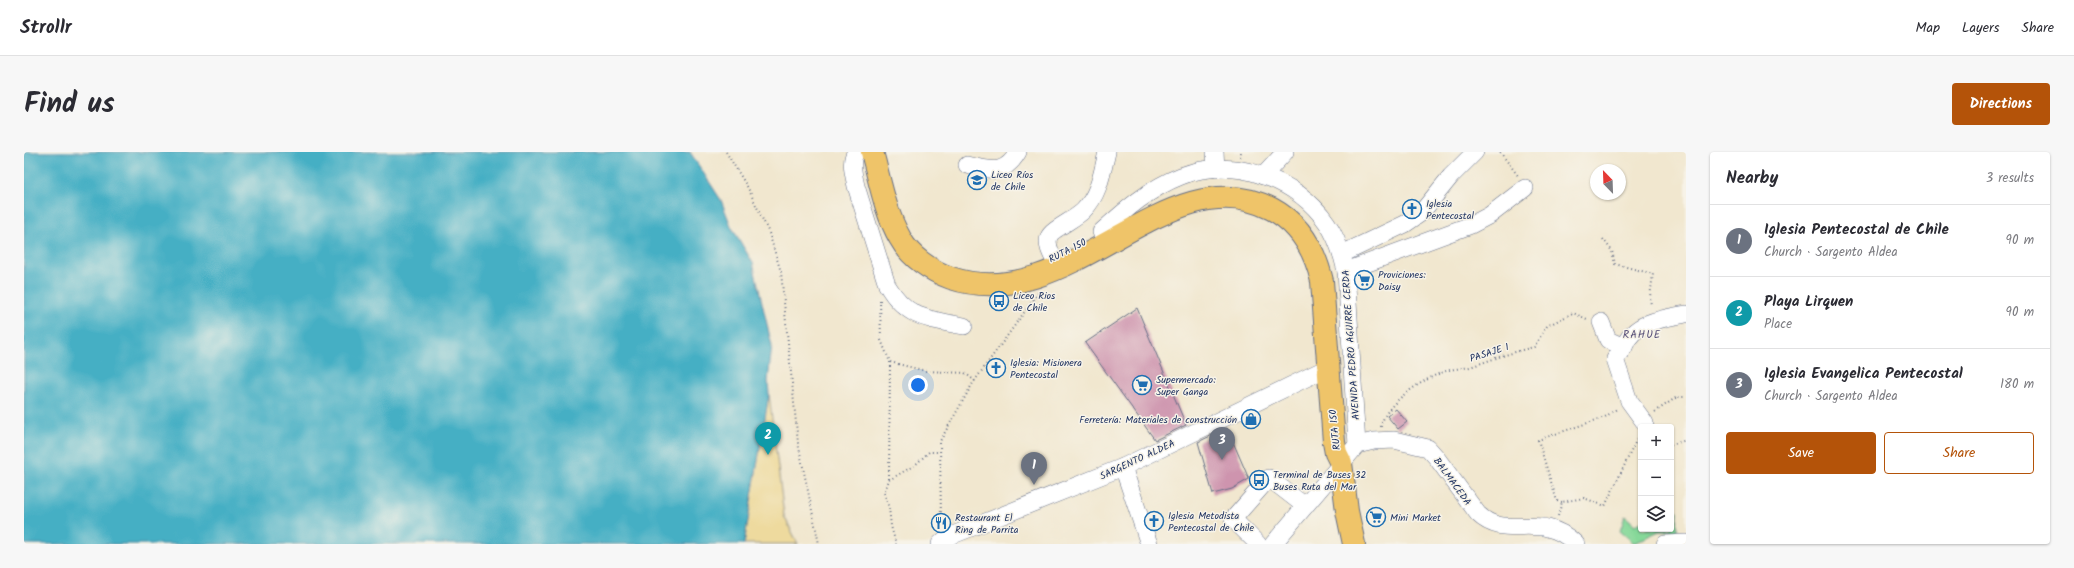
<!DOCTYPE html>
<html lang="en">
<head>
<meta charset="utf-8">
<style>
	:root { --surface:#fff; --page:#f7f7f7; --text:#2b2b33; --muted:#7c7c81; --line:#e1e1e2; --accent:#b45309 }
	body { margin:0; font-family:Kalam,sans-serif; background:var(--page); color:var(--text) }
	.controls { position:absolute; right:12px; bottom:12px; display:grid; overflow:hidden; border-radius:4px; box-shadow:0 1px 3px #0004 }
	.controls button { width:36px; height:36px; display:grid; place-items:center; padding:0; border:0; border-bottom:1px solid var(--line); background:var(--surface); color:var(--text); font:20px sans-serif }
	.compass { position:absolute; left:1566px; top:12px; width:36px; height:36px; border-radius:50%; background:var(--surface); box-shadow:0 1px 3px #0004; rotate:337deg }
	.you { position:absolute; left:894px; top:233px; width:14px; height:14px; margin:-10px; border:3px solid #fff; border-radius:50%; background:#1a73e8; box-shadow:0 0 0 6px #1a73e833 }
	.badge { display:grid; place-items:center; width:26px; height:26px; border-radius:50%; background:var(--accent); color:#fff; font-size:13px; font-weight:700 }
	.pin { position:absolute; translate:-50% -33px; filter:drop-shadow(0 1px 2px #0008) }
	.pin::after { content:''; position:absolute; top:21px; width:14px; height:12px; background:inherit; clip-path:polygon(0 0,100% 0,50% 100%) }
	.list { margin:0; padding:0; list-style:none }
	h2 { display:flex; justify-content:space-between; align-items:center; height:52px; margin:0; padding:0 16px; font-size:17px }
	h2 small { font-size:13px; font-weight:400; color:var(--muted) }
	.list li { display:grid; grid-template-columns:26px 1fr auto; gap:12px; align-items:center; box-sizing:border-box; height:72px; padding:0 16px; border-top:1px solid var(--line) }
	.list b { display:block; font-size:15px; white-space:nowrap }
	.list p { margin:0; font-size:13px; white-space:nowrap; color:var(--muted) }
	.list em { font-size:13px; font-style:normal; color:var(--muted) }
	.actions { display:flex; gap:8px; padding:12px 16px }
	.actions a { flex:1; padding:9px 0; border:1px solid var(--accent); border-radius:4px; text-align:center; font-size:14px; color:var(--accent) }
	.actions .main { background:var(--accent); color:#fff }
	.icon { flex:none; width:22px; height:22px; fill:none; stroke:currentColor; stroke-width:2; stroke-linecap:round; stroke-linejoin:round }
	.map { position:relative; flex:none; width:1662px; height:392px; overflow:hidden; border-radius:4px }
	header { display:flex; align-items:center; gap:24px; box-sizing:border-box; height:56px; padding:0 20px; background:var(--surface); border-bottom:1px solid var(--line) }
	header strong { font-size:19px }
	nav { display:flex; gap:22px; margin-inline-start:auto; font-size:14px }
	.intro { display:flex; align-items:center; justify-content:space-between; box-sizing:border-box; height:96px; padding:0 24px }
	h1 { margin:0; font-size:28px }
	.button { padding:10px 18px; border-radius:4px; background:var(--accent); color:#fff; font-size:14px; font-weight:700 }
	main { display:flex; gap:24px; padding:0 24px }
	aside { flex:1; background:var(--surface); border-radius:4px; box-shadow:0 1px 3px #0004 }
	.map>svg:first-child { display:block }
	.green { fill:#86d899; stroke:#50847c }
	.sand { fill:#eeda9e; stroke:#84847e }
	.water { fill:#45afc4; stroke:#306f91 }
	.building { fill:#ce94ae }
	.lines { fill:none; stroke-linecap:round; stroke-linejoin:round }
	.minor-casing { stroke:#666f86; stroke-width:18 }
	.major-casing { stroke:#666f86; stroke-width:24 }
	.path { stroke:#666f86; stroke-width:2; stroke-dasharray:1 3; stroke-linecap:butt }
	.minor { stroke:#fff; stroke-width:17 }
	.major { stroke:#efc469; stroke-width:22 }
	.labels { text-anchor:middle; stroke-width:3; stroke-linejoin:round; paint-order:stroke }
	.poi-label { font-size:10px; fill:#1b2f5e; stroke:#f7f3e8; text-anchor:start }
	.street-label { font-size:10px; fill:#1b2f5e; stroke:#f7f3e8 }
	.neighbourhood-label { font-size:11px; letter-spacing:1px; fill:#5a527a; stroke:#f7f3e8 }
</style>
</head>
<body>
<header>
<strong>Strollr</strong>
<nav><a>Map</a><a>Layers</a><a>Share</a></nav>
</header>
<div class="intro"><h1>Find us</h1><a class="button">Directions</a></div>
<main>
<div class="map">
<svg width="1662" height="392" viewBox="0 0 1662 392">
	<rect width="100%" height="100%" fill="#f7f3e8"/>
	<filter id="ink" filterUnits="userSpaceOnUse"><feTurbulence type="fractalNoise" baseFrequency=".025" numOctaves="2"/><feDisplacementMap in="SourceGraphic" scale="8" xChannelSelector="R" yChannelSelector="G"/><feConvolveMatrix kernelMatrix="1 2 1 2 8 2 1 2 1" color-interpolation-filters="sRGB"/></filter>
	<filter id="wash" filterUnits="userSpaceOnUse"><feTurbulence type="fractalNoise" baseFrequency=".012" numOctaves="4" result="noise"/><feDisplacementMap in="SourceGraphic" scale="16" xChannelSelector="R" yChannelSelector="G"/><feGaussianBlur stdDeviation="0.9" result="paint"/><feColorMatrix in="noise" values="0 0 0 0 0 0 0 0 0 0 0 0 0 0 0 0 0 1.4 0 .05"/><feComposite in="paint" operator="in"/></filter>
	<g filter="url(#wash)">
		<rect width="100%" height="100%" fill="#f1e7cf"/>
		<polygon class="green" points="1654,359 1653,379 1635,379 1610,391 1596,379 1601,364 1611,373 1617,369 1617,377 1647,377 1647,360"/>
		<polygon class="sand" points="745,242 760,364 774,392 720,392"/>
		<polygon class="water" points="0,0 666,0 697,48 707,74 729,111 748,194 744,229 745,242 720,392 0,392"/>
		<g id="blocks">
			<g class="building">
				<polygon points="1113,156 1162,273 1131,288 1061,191"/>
				<polygon points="1372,257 1383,270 1374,277 1363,264"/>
				<polygon points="1203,276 1225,327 1208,337 1189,342 1174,290"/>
			</g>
		</g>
	</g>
	<g filter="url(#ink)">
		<use href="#blocks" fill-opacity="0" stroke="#666f86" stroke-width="1"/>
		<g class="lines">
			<defs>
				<g id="minor">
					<path d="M832,0C825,9 830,24 832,34L863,133C883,167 904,167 940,174"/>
					<polyline points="1191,0 1192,17"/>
					<path d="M943,13C967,18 980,24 994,0"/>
					<polyline points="1239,24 1261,0"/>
					<path d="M1077,80C1101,58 1126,36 1157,24C1209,4 1272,26 1303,71C1313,85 1318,102 1322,119L1333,293"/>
					<polyline points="1318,102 1381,72 1397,61 1427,24 1451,0"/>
					<path d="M1035,117C1031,108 1021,95 1025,85C1027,78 1051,67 1059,59C1075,43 1078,21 1083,0"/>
					<polyline points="1322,119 1447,73 1466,63 1501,36"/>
					<polyline points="1577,170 1584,188 1600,195 1591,207 1605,249 1621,271"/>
					<path d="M1600,195C1609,170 1639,166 1662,162"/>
					<polyline points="1099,315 1125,392"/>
					<polyline points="916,392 924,385 1099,315 1305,215"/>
					<polyline points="1234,392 1209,367 1245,326 1281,354"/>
					<path d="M1249,392L1333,293L1350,289L1370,288L1404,296L1412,305L1454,362C1483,390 1516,357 1552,392"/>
					<polyline points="1641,392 1662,391"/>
				</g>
				<path id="major" d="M848,0C856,29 861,60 876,86C886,105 907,119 927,126C1046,166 1142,2 1248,57C1276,72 1291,99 1298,129L1310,290L1312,301L1317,311L1323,359L1330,392"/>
			</defs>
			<use href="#minor" class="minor-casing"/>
			<use href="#major" class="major-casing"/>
			<g class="path">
				<polyline points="702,0 724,36 745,81 757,120 774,291 795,392"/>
				<polyline points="1476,0 1495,25"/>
				<polyline points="1216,5 1217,0"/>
				<polyline points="1579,87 1588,99 1591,112 1629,122 1626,145 1627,154"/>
				<polyline points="856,148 857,188 866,210 902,219 941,221 951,229"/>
				<polyline points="866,210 865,328 860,341 865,356 867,374 872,392"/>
				<polyline points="1631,260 1653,245 1662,245"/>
				<path d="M1357,275C1360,251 1401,226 1422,219C1431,216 1440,217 1449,214C1469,207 1489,200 1510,195L1523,174L1549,161L1563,167"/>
				<polyline points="1647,293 1662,288"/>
				<polyline points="865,328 891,313 905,300 914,300"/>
				<polyline points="1538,350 1533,349 1514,288 1581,265 1594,256"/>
				<polyline points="1534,364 1538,350 1560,346 1581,354 1612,289 1616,285"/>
				<polyline points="917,372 916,289 949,231 1015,140"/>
			</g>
			<use href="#minor" class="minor"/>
			<use href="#major" class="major"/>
		</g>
	</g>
	<defs>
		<symbol id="school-ring" viewBox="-11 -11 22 22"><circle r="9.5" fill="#f7f3e8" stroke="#1f6fb2" stroke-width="1.5"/><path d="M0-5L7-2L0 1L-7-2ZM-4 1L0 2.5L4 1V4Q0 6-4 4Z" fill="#1f6fb2"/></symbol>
		<symbol id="church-ring" viewBox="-11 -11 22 22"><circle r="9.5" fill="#f7f3e8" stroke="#1f6fb2" stroke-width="1.5"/><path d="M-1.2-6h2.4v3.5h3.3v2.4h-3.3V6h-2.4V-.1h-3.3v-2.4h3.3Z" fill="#1f6fb2"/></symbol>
		<symbol id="supermarket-ring" viewBox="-11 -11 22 22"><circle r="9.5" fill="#f7f3e8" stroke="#1f6fb2" stroke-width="1.5"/><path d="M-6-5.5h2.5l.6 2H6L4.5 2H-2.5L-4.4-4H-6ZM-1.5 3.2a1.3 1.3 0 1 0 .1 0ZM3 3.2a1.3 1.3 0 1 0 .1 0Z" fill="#1f6fb2"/></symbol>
		<symbol id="bus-ring" viewBox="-11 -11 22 22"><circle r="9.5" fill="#f7f3e8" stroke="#1f6fb2" stroke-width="1.5"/><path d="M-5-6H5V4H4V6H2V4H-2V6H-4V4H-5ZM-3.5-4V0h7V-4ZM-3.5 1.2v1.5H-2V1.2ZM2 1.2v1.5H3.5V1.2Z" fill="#1f6fb2"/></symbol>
		<symbol id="shop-ring" viewBox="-11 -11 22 22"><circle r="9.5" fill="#f7f3e8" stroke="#1f6fb2" stroke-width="1.5"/><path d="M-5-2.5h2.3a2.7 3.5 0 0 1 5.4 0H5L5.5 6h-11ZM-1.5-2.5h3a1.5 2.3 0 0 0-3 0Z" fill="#1f6fb2"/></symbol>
		<symbol id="restaurant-ring" viewBox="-11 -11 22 22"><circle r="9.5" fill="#f7f3e8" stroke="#1f6fb2" stroke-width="1.5"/><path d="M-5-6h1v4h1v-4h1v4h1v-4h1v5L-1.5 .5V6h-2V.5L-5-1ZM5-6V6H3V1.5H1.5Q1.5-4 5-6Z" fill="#1f6fb2"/></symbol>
	</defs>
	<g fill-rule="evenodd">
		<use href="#school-ring" x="942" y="17" width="22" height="22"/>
		<use href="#church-ring" x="1377" y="46" width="22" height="22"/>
		<use href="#supermarket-ring" x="1329" y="117" width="22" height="22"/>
		<use href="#bus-ring" x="964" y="138" width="22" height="22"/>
		<use href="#church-ring" x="961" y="205" width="22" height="22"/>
		<use href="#supermarket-ring" x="1107" y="222" width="22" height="22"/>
		<use href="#shop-ring" x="1216" y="256" width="22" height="22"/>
		<use href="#bus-ring" x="1224" y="317" width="22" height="22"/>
		<use href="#supermarket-ring" x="1341" y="354" width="22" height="22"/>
		<use href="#church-ring" x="1119" y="358" width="22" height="22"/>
		<use href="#restaurant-ring" x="906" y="360" width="22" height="22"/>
	</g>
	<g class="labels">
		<g class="poi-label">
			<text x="967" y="26">Liceo Ríos<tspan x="967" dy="12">de Chile</tspan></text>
			<text x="1402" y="55">Iglesia<tspan x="1402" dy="12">Pentecostal</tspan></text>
			<text x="1354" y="126">Proviciones:<tspan x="1354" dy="12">Daisy</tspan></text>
			<text x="989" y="147">Liceo Rios<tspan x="989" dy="12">de Chile</tspan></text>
			<text x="986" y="214">Iglesia: Misionera<tspan x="986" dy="12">Pentecostal</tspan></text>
			<text x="1132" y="231">Supermercado:<tspan x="1132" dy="12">Super Ganga</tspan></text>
			<text x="1213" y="271" text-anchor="end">Ferretería: Materiales de construcción</text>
			<text x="1249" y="326">Terminal de Buses 32<tspan x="1249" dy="12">Buses Ruta del Mar</tspan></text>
			<text x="1144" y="367">Iglesia Metodista<tspan x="1144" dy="12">Pentecostal de Chile</tspan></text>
			<text x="931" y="369">Restaurant El<tspan x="931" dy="12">Ring de Parrita</tspan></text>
			<text x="1366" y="369">Mini Market</text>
		</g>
		<g class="street-label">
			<text transform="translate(1043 98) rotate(-27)" y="4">RUTA 150</text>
			<text transform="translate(1326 193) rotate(-94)" y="4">AVENIDA PEDRO AGUIRRE CERDA</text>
			<text transform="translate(1465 200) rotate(-18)" y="4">PASAJE 1</text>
			<text transform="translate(1310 278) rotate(-96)" y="4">RUTA 150</text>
			<text transform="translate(1113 307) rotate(-25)" y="4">SARGENTO ALDEA</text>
			<text transform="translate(1429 329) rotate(54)" y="4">BALMACEDA</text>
		</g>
		<g class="neighbourhood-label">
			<text x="1618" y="186">RAHUE</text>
		</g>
	</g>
</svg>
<div class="controls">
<button>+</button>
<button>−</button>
<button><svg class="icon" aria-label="layers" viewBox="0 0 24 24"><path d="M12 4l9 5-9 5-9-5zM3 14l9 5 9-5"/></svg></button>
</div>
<svg class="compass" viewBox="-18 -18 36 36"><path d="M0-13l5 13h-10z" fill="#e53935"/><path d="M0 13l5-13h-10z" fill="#7c7c81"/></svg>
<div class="you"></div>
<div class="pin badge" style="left:1010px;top:333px;background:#6b7280">1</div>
<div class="pin badge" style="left:744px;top:303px;background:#0f9aa8">2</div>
<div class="pin badge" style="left:1198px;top:308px;background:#6b7280">3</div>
</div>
<aside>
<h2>Nearby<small>3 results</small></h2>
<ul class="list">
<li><span class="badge" style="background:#6b7280">1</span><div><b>Iglesia Pentecostal de Chile</b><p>Church · Sargento Aldea</p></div><em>90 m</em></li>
<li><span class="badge" style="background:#0f9aa8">2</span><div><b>Playa Lirquen</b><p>Place</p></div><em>90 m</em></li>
<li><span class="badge" style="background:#6b7280">3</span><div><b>Iglesia Evangelica Pentecostal</b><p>Church · Sargento Aldea</p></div><em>180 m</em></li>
</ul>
<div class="actions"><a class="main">Save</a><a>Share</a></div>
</aside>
</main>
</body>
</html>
